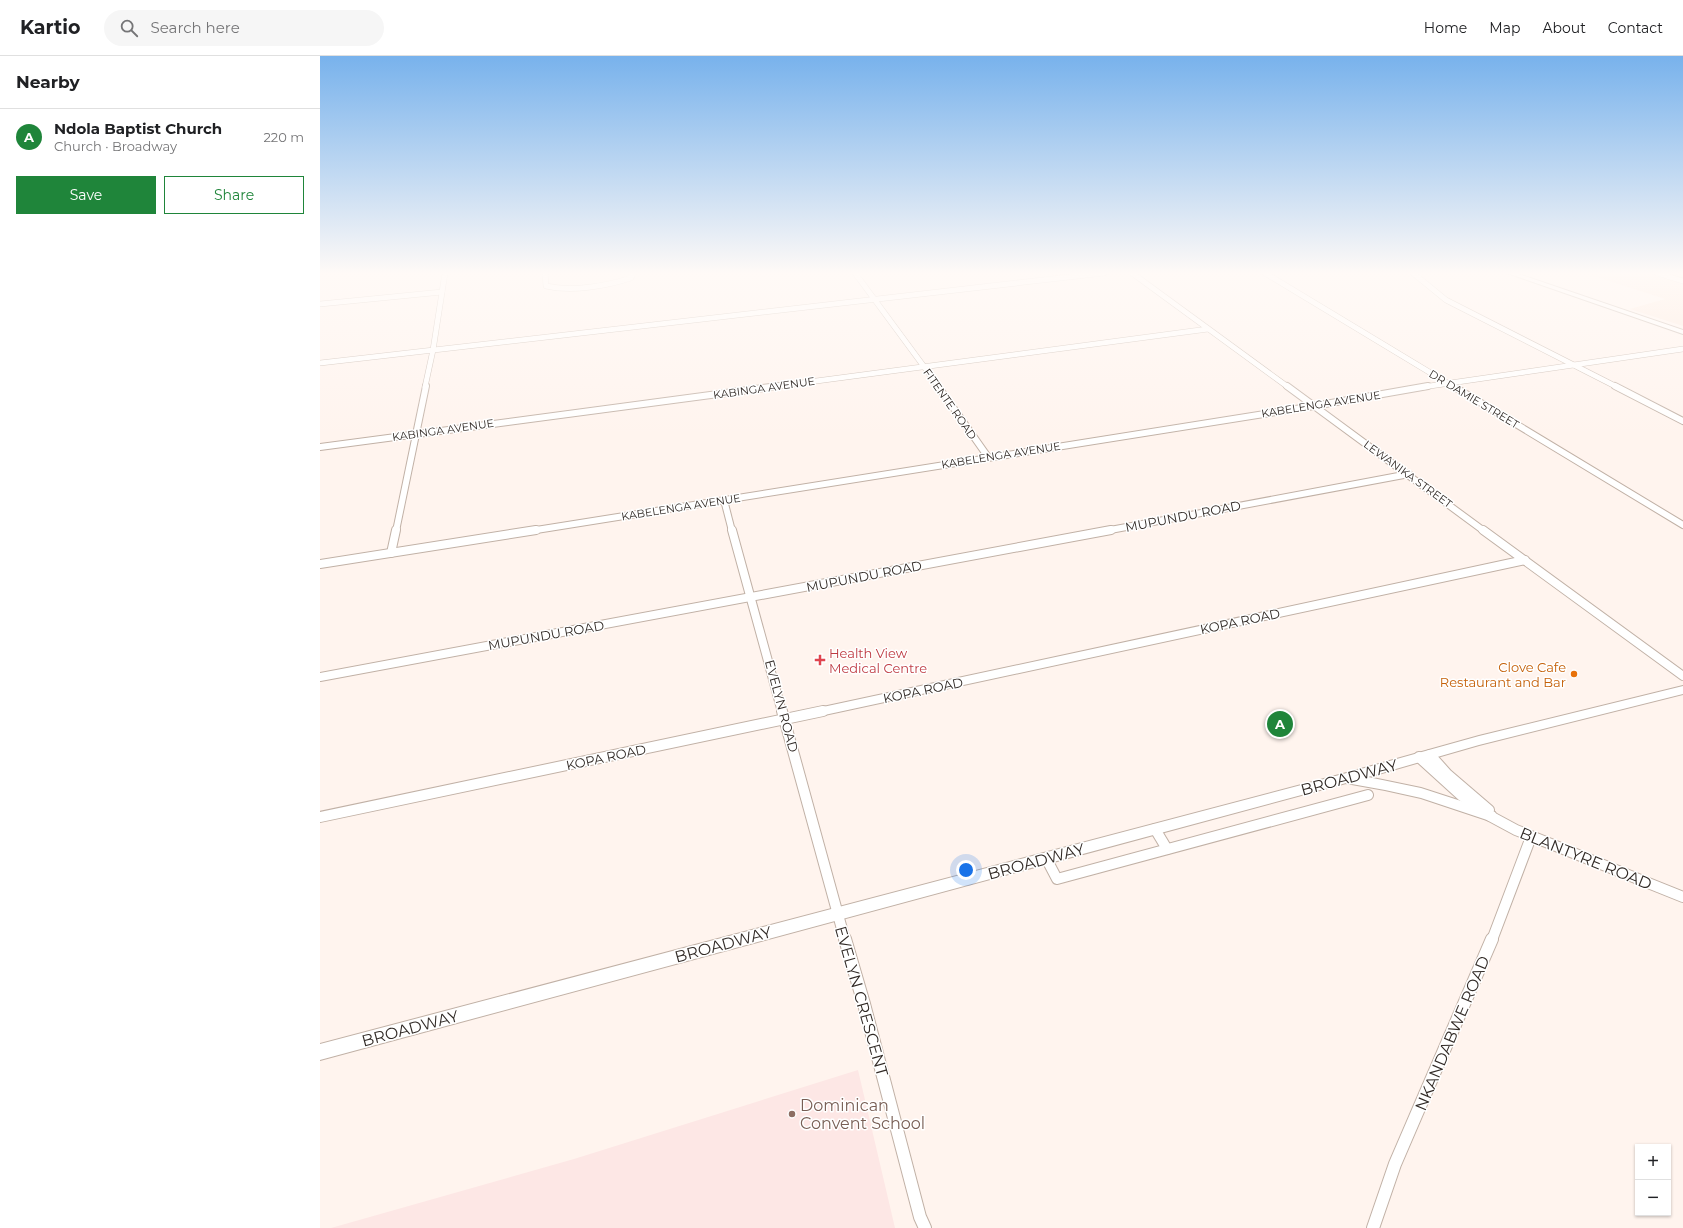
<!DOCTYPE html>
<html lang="en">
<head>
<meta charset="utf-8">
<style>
	:root { --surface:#fff; --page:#f6f6f6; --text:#202124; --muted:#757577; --line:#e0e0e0; --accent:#1f853a }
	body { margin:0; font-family:Montserrat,sans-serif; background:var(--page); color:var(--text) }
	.controls { position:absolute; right:12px; bottom:12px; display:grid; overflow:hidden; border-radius:0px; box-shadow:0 1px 3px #0004 }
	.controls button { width:36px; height:36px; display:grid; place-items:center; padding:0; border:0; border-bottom:1px solid var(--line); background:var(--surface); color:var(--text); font:20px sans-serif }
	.you { position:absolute; left:646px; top:814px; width:14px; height:14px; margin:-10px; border:3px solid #fff; border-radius:50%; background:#1a73e8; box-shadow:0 0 0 6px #1a73e833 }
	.badge { display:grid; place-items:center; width:26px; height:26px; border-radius:50%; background:var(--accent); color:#fff; font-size:13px; font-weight:700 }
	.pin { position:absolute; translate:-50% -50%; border:2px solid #fff; box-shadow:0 1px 4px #0006 }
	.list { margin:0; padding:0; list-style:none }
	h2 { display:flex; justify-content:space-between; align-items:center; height:52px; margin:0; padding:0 16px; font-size:17px }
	h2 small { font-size:13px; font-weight:400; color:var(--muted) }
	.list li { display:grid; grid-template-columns:26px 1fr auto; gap:12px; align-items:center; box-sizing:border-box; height:56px; padding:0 16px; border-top:1px solid var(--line) }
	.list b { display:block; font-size:15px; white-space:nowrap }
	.list p { margin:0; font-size:13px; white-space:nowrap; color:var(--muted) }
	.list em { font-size:13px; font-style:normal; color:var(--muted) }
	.actions { display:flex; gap:8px; padding:12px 16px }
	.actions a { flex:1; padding:9px 0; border:1px solid var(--accent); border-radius:0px; text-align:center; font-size:14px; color:var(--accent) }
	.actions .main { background:var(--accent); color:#fff }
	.icon { flex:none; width:22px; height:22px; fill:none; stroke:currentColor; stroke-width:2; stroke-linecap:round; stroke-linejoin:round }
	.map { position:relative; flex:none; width:1363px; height:1172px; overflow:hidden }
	header { display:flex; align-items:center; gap:24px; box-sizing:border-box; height:56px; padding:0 20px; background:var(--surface); border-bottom:1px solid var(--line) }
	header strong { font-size:19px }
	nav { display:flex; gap:22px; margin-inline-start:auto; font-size:14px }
	.search { width:280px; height:36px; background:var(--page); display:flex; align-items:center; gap:10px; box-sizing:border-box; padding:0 14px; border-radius:22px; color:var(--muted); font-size:15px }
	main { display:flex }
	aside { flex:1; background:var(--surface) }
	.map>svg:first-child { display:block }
	.built { fill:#fde9dd }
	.education { fill:#fde7e5 }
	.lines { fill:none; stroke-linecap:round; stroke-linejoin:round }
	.minor-far4-casing { stroke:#c1b1a6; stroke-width:6 }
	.minor-far3-casing { stroke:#c1b1a6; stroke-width:8 }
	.minor-far2-casing { stroke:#c1b1a6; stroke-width:10 }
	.minor-far1-casing { stroke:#c1b1a6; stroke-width:12 }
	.minor-casing { stroke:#c1b1a6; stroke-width:14 }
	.secondary-casing { stroke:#c1b1a6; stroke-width:2 }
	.minor-far4 { stroke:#fff; stroke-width:5 }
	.minor-far3 { stroke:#fff; stroke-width:6 }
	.minor-far2 { stroke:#fff; stroke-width:8 }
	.minor-far1 { stroke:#fff; stroke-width:10 }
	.minor { stroke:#fff; stroke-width:12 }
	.secondary { fill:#fff; fill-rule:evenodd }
	.health-dot { fill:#e0444e; stroke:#fff; stroke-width:1.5 }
	.food-dot { fill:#e8710a; stroke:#fff; stroke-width:1.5 }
	.education-dot { fill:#8d6e63; stroke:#fff; stroke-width:1.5 }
	.labels { text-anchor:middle; stroke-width:3; stroke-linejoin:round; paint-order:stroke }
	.far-street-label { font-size:11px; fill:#312a26; stroke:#fff }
	.street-label { font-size:13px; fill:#312a26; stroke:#fff }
	.health-label { font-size:13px; fill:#be3a42; stroke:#fff; text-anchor:start }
	.food-label { font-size:13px; fill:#c56008; stroke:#fff; text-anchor:end }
	.near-street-label { font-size:16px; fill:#312a26; stroke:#fff }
	.near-education-label { font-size:16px; fill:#785e54; stroke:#fff; text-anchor:start }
</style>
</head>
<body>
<header>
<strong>Kartio</strong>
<div class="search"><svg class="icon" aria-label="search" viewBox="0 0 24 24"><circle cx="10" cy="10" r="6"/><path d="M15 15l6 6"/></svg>Search here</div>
<nav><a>Home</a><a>Map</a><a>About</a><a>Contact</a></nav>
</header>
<main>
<aside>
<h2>Nearby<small></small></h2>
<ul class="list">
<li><span class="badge">A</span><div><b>Ndola Baptist Church</b><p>Church · Broadway</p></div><em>220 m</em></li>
</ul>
<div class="actions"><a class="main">Save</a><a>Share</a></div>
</aside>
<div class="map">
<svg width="1363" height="1172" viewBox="0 0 1363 1172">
	<rect width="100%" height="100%" fill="#fff4ee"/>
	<polygon class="built" points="1264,217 1363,217 1363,270 1310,253 1345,243"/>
	<polygon class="education" points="538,1014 575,1172 11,1172 254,1103"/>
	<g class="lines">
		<defs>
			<g id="minor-far4">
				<path d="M225,217L226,230C252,236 286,230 311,222L313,217"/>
				<polyline points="535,217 619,331"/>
				<polyline points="812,217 968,331"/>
				<polyline points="945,217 1134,331"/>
				<polyline points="1093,217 1126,244 1297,331"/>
				<polyline points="1337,217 1363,225"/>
				<polyline points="0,248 122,236"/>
				<polyline points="0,307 784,217"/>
				<polyline points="105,331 113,294 125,217"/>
				<polyline points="451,331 888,273"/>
				<polyline points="1103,331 1363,293"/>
			</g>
			<g id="minor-far3">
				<polyline points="618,330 668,401"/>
				<polyline points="967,330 1164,475"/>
				<polyline points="1133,330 1363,469"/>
				<polyline points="1295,330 1363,365"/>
				<polyline points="0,391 458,330"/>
				<polyline points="404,444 412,475"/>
				<polyline points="76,475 106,330"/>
				<polyline points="210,475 994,350 1108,330"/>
				<polyline points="785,475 1089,418"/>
			</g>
			<g id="minor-far2">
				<polyline points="412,474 462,656"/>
				<polyline points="1163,474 1363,620"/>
				<polyline points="71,497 76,474"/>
				<polyline points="0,508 216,474"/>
				<polyline points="0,621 791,474"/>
				<polyline points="499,656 1205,504"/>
			</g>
			<g id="minor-far1">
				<polyline points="462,655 525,884"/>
				<polyline points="1110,699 1127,718 1169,754"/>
				<polyline points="1099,701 1142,740 1170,760 1196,774 1363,841"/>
				<polyline points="0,761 503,655"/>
				<polyline points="835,773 847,793"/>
				<polyline points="726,802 737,823 1048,739"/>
				<polyline points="1172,884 1211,781"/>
			</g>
			<g id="minor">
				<polyline points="525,883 544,948 600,1161 605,1172"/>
				<polyline points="1053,1172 1075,1108 1172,883"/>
			</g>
			<g id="secondary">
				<polygon points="1187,217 1196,217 1363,274 1363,278"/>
				<polygon points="1363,630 1363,638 1159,689 1048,721 1101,732 1175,756 1177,760 1175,764 1170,765 1101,742 1065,734 1026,727 0,1004 0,988 1023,718 1159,680"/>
			</g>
		</defs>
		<use href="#minor-far4" class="minor-far4-casing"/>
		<use href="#minor-far3" class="minor-far3-casing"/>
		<use href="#minor-far2" class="minor-far2-casing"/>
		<use href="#minor-far1" class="minor-far1-casing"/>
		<use href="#minor" class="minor-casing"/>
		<use href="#secondary" class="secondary-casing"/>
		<use href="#minor-far4" class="minor-far4"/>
		<use href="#minor-far3" class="minor-far3"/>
		<use href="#minor-far2" class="minor-far2"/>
		<use href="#minor-far1" class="minor-far1"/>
		<use href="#minor" class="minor"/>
		<use href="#secondary" class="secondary"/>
	</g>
	<linearGradient id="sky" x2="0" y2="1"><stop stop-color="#78b2ec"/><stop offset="0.57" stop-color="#fffaf7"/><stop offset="1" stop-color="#fffaf7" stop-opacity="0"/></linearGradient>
	<rect width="1363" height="381" fill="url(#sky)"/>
	<path class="health-dot" d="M498 598h4v4h4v4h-4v4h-4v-4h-4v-4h4z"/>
	<circle class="food-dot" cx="1254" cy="618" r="4"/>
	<circle class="education-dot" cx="472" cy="1058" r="4"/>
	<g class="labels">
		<g class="far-street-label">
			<text transform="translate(444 332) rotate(-8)" y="4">KABINGA AVENUE</text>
			<text transform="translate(1154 343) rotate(31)" y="4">DR DAMIE STREET</text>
			<text transform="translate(630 348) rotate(55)" y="4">FITENTE ROAD</text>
			<text transform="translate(1001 348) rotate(-9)" y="4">KABELENGA AVENUE</text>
			<text transform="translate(123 374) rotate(-8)" y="4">KABINGA AVENUE</text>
			<text transform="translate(681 399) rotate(-9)" y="4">KABELENGA AVENUE</text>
			<text transform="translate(1088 418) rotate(36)" y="4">LEWANIKA STREET</text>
			<text transform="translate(361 451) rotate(-9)" y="4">KABELENGA AVENUE</text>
		</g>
		<g class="street-label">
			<text transform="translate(863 460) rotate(-11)" y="5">MUPUNDU ROAD</text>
			<text transform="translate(544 520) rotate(-11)" y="5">MUPUNDU ROAD</text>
			<text transform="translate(920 565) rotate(-12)" y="5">KOPA ROAD</text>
			<text transform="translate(226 579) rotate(-10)" y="5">MUPUNDU ROAD</text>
			<text transform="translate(603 634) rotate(-12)" y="5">KOPA ROAD</text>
			<text transform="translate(462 650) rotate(75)" y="5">EVELYN ROAD</text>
			<text transform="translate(286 701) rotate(-12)" y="5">KOPA ROAD</text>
		</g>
		<g class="health-label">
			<text x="509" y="602">Health View<tspan x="509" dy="15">Medical Centre</tspan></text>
		</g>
		<g class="food-label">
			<text x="1246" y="616">Clove Cafe<tspan x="1246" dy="15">Restaurant and Bar</tspan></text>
		</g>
		<g class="near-street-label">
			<text transform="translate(1029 721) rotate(-15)" y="6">BROADWAY</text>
			<text transform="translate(1266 802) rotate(22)" y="6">BLANTYRE ROAD</text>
			<text transform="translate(716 805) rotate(-15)" y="6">BROADWAY</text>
			<text transform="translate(403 888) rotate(-15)" y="6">BROADWAY</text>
			<text transform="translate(542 945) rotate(74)" y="6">EVELYN CRESCENT</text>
			<text transform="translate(90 972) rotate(-15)" y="6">BROADWAY</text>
			<text transform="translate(1132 977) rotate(-67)" y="6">NKANDABWE ROAD</text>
		</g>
		<g class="near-education-label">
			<text x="480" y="1055">Dominican<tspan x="480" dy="18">Convent School</tspan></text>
		</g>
	</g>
</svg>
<div class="controls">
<button>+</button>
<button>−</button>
</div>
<div class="you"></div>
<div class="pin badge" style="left:960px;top:668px">A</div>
</div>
</main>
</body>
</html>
